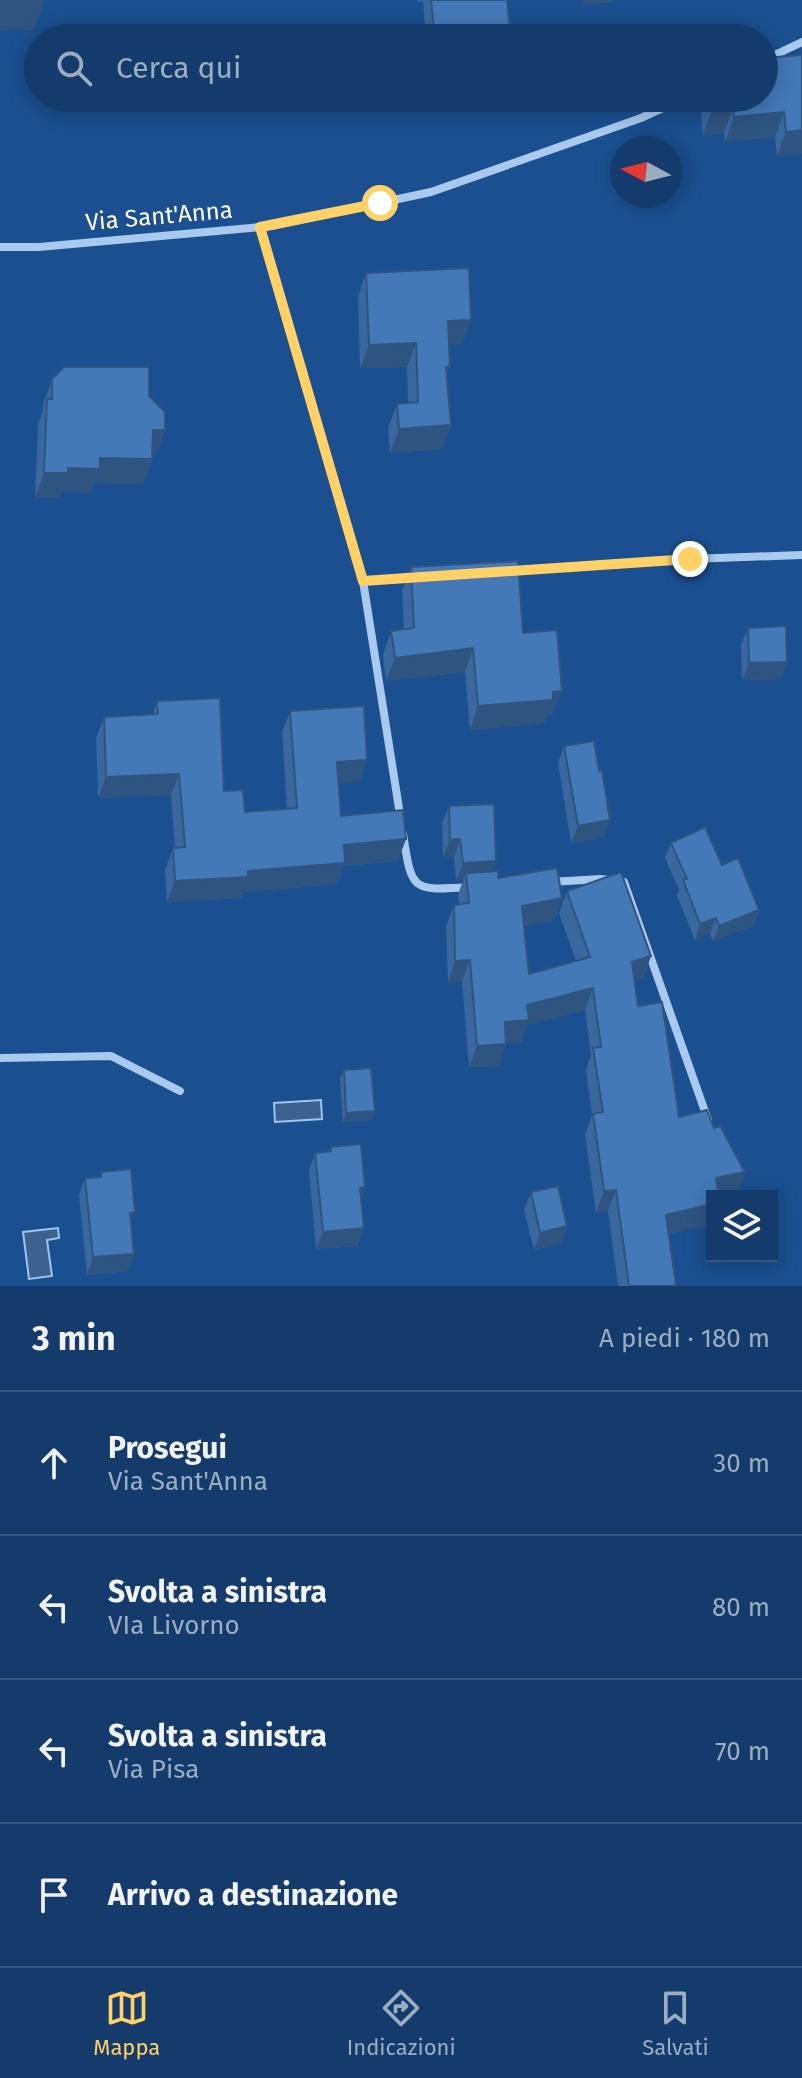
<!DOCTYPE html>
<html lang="it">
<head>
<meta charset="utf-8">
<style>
	:root { --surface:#143b6b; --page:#214673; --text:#f1f3f6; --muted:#9dadc1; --line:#33557e; --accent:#ffd166 }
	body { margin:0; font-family:"Fira Sans",sans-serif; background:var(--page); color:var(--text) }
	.controls { position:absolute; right:24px; bottom:24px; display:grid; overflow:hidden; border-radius:0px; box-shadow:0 4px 20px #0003 }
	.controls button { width:72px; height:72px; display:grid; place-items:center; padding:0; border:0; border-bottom:2px solid var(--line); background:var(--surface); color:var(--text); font:40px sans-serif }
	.compass { position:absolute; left:610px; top:136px; width:72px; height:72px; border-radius:50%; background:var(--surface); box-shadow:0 4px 20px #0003; rotate:277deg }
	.stop { position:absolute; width:24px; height:24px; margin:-18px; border:6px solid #ffd166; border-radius:50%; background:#fff }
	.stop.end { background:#ffd166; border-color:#fff; box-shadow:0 2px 8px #0008 }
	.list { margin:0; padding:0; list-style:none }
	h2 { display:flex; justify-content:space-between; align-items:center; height:104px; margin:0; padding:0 32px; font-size:34px }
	h2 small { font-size:26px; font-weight:400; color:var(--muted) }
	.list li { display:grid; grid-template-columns:52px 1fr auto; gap:24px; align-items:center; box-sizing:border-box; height:144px; padding:0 32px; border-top:2px solid var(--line) }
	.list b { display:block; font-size:30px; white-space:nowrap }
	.list p { margin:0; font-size:26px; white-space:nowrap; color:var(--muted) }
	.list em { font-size:26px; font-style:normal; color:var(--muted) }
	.icon { flex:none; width:44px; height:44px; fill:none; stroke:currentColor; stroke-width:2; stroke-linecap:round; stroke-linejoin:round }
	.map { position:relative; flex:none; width:802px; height:1286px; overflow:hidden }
	.search { position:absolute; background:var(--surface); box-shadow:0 4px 20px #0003; left:24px; right:24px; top:24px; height:88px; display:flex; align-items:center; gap:20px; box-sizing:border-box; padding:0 28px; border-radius:44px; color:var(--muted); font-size:30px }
	.sheet { height:680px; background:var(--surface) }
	nav { display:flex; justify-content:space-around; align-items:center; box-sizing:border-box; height:112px; border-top:2px solid var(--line); background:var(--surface); font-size:22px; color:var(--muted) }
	nav a { display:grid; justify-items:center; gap:4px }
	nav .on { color:var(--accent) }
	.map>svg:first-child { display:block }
	.water { fill:#3c6290; stroke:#9cc4f0; stroke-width:2 }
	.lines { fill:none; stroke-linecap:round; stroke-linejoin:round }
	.minor { stroke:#a9c9ee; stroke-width:8 }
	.wall { fill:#3a679d }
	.shaded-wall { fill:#305480 }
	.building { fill:#4478b7; stroke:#305480; stroke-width:2 }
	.route { stroke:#ffd166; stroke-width:10 }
	.labels { text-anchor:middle; stroke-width:6; stroke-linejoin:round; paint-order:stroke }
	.street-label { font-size:24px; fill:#fff; stroke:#1b4f8f }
</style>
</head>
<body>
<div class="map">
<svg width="802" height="1286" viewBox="0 0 802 1286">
	<rect width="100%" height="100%" fill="#1b4f8f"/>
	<g class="water">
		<polygon points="321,1100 322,1119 275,1122 274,1103"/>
		<polygon points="58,1228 59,1238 47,1240 52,1276 29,1279 23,1232"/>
	</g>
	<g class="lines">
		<g class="minor">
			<polyline points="764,60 802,42"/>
			<polyline points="260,227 363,581 401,821"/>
			<polyline points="0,247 39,247 272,226 431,192 641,118 684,98"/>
			<polyline points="508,571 690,559 802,555"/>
			<polyline points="363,581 414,577"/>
			<path d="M403,834C412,891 411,891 469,887"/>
			<polyline points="550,882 601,879 624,882 708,1120"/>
			<polyline points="0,1058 111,1056 180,1091"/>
		</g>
	</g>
	<g class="wall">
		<polygon points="417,0 507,0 506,38 426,38 423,1 418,2"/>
		<polygon points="802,55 802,154 777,156 775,137 725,142 724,133 703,135 700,98 764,98"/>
		<polygon points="366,273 471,320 462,344 449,344 447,377 451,425 442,449 390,453 388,428 397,404 408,403 407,367 360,368 358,297"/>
		<polygon points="52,379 149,396 165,430 156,455 152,455 152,459 143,484 95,483 91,493 61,492 59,498 35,498 38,424 43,411 43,404"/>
		<polygon points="411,567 523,633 553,714 548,715 544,723 470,730 465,672 386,681 383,655 391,631 404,630 402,591"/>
		<polygon points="748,628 781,679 742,680 741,645"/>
		<polygon points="157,701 224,791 245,812 287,808 282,732 290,711 367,760 360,782 339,783 341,816 398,861 344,866 337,884 243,892 241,898 167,902 165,870 173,848 175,848 171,795 98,798 96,738 104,717 153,715"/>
		<polygon points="564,746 599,771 610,820 604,837 571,843 558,763"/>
		<polygon points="449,806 492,871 498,878 562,898 555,920 524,926 529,974 576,961 559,913 567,891 651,956 643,978 634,980 638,1006 679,1117 714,1128 745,1172 737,1194 712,1196 669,1234 676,1286 618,1286 608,1211 596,1213 585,1135 592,1115 586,1070 591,1054 585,1010 527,1025 521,1042 506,1043 498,1066 469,1067 462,981 448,983 446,926 454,905 459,904 458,895 463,880 456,881 454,857 443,857 442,823"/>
		<polygon points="671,843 722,865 759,910 753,926 713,941 710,933 695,940 677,896 679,890 665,858"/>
		<polygon points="344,1070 372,1120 343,1122 340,1079"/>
		<polygon points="331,1147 365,1187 361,1199 364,1228 357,1246 316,1249 309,1170 315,1153 329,1151"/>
		<polygon points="101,1172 135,1212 131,1224 134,1254 128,1271 87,1275 79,1195 85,1178 99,1177"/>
		<polygon points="531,1192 567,1226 561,1243 534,1250 524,1210"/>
	</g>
	<g class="shaded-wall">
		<polygon points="0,0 45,0 34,30 0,31"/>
		<polygon points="584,0 613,0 613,2 582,6"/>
		<polygon points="473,26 468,38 430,38 434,29"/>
		<polygon points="510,29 506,38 472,38 474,32"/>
		<polygon points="733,108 724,133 703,135 712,111"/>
		<polygon points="784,112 775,137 725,142 734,117"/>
		<polygon points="802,130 802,154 777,156 786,132"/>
		<polygon points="471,320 462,344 440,345 448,321"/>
		<polygon points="416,343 407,367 360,368 369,345"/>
		<polygon points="451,425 442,449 390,453 399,429"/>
		<polygon points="153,430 165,430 156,455 144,454"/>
		<polygon points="100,458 152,459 143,484 95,483 91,493 61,492 59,498 35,498 44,473 68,468"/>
		<polygon points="473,648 465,672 386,681 395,658"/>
		<polygon points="787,662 781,679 742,680 749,663"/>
		<polygon points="562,691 553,714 548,715 544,723 470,730 478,706"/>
		<polygon points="367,760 360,782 330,784 337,762"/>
		<polygon points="179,774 171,795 98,798 106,777"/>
		<polygon points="610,820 604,837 571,843 578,826"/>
		<polygon points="406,839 398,861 344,866 337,884 243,892 241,898 167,902 175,881 248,871 344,845"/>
		<polygon points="460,839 454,857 443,857 450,840"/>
		<polygon points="496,861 490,879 466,873 463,880 456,881 463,863"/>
		<polygon points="562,898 555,920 514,928 522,906"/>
		<polygon points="759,910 753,926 713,941 719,926"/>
		<polygon points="716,918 710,933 695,940 700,924"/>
		<polygon points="651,956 643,978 624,984 632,962"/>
		<polygon points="470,960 462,981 448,983 455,961"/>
		<polygon points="593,988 585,1010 527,1025 521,1042 497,1044 505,1022 527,1005"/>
		<polygon points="506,1044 498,1066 469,1067 477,1046"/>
		<polygon points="375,1111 372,1120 343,1122 346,1113"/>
		<polygon points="745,1172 737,1194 726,1196 712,1196 716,1178"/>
		<polygon points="365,1187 359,1205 360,1188"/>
		<polygon points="616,1190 608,1211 596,1213 604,1191"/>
		<polygon points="712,1204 712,1224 658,1237 666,1215"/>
		<polygon points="135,1212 129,1230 130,1213"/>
		<polygon points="567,1226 561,1243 534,1250 540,1233"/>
		<polygon points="364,1228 357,1246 316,1249 323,1232"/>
		<polygon points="134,1254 128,1271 87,1275 93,1257"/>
	</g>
	<g class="building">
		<polygon points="431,0 507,0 510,29 474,32 473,26 434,29"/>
		<polygon points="802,55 802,130 786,132 784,112 734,117 733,108 712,111 711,98 764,98 764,58"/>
		<polygon points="469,268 471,320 448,321 450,367 446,367 451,425 399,429 397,404 418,402 416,343 369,345 366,273"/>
		<polygon points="64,367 149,367 149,396 165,412 165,430 153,430 152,459 100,458 100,469 68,468 68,473 44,473 47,399 52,399 52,379"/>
		<polygon points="518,561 523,633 557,630 562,691 553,692 553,700 478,706 473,648 395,658 391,631 414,628 411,567"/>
		<polygon points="786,626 787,662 749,663 748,628"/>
		<polygon points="220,698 224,791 243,790 245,812 297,808 290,711 364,706 367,760 337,762 341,816 403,810 406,839 344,845 345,863 248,871 248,877 175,881 173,848 185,847 179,774 106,777 104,717 158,714 157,701"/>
		<polygon points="594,741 599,771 602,770 610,820 578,826 564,746"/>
		<polygon points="494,804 496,861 463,863 460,839 450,840 449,806"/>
		<polygon points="705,827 722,865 738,858 759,910 719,926 716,918 700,924 683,880 687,879 671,843"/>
		<polygon points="557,868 562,898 522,906 529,974 590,957 567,891 621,872 651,956 632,962 638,1006 662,1002 679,1117 707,1110 714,1128 720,1126 745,1172 716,1178 719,1196 712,1196 712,1204 666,1215 676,1286 629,1286 616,1190 604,1191 593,1114 603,1112 593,1048 601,1047 593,988 527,1005 529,1020 505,1022 506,1044 477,1046 470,960 455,961 454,905 469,903 466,873 498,871 498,878"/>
		<polygon points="371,1068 375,1111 346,1113 344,1070"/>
		<polygon points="361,1144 365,1187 360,1188 364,1228 323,1232 315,1153 331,1151 331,1147"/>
		<polygon points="131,1169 135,1212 130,1213 134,1254 93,1257 85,1178 101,1177 101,1172"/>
		<polygon points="558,1186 567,1226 540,1233 531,1192"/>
	</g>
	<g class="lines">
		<polyline class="route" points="380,203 260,227 363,581 690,559"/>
	</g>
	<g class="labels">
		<g class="street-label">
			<text transform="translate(159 216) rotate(-5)" y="8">Via Sant'Anna</text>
		</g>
	</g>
</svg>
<div class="controls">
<button><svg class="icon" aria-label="layers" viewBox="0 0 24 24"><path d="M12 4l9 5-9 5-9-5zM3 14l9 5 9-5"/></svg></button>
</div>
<svg class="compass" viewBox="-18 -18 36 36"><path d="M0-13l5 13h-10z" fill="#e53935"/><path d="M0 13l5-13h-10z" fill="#9dadc1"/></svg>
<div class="stop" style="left:380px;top:203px"></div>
<div class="stop end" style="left:690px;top:559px"></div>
<div class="search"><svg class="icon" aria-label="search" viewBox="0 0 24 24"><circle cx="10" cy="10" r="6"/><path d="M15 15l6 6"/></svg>Cerca qui</div>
</div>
<section class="sheet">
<h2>3 min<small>A piedi · 180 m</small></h2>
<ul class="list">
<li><svg class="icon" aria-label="ahead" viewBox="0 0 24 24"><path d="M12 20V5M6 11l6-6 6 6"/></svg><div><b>Prosegui</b><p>Via Sant'Anna</p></div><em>30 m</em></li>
<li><svg class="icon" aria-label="left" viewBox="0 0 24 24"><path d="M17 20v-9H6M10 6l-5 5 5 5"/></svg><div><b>Svolta a sinistra</b><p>VIa Livorno</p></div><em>80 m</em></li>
<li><svg class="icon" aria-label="left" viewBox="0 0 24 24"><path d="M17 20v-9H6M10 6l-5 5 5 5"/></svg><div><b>Svolta a sinistra</b><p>Via Pisa</p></div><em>70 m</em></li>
<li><svg class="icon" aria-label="arrive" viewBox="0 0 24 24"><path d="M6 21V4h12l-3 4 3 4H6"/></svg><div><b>Arrivo a destinazione</b></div></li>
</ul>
</section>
<nav>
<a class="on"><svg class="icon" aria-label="map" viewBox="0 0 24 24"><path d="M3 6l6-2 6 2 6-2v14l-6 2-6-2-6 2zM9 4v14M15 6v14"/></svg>Mappa</a>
<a><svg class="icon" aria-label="directions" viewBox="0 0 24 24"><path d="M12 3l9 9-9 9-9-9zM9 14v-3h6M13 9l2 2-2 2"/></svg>Indicazioni</a>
<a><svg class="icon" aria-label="saved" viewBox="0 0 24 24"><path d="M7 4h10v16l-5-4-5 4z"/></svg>Salvati</a>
</nav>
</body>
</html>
